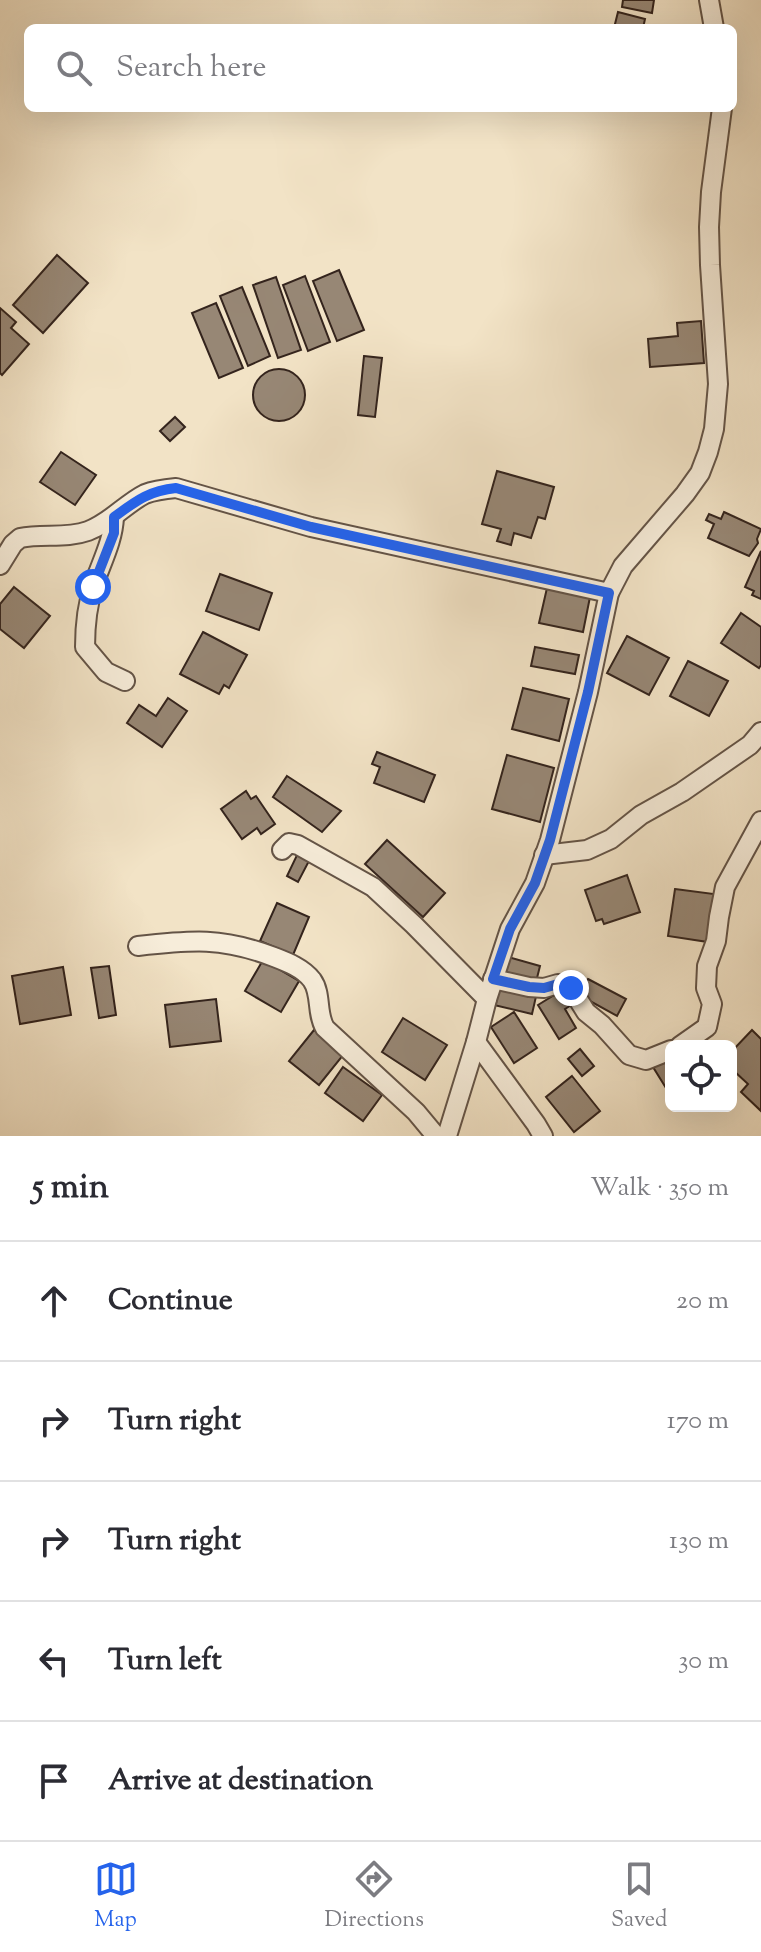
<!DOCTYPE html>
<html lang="en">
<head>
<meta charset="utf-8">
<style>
	:root { --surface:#fff; --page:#f7f7f7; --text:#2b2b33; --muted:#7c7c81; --line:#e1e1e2; --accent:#2563eb }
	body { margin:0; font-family:"Sorts Mill Goudy",serif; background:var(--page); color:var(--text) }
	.controls { position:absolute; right:24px; bottom:24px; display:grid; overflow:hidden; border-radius:12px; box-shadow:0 8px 32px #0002 }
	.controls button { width:72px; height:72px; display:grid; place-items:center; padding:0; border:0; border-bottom:2px solid var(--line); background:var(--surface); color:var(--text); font:40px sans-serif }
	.stop { position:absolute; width:24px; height:24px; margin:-18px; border:6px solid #2563eb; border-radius:50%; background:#fff }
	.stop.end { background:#2563eb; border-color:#fff; box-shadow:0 2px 8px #0008 }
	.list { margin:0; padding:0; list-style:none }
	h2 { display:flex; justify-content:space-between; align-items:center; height:104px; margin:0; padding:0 32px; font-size:34px }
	h2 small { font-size:26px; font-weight:400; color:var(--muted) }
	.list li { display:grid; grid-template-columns:52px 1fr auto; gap:24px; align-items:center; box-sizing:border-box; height:120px; padding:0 32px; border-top:2px solid var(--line) }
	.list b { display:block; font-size:30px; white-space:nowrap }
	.list em { font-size:26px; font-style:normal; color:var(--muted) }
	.icon { flex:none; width:44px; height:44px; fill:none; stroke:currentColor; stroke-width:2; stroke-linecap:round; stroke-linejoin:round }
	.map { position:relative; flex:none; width:761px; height:1136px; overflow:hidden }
	.search { position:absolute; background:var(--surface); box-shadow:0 8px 32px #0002; left:24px; right:24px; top:24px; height:88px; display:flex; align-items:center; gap:20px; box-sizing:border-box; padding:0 28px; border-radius:12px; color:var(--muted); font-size:30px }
	.sheet { height:704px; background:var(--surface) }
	nav { display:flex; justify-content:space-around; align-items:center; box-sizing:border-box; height:112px; border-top:2px solid var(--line); background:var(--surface); font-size:22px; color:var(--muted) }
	nav a { display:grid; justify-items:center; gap:4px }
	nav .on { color:var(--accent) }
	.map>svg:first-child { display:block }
	.building { fill:#978775; stroke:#34241d; stroke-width:2 }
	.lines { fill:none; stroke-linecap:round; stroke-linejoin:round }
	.minor-casing { stroke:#645447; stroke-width:22 }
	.minor { stroke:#f7edda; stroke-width:18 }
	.route { stroke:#2563eb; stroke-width:10 }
</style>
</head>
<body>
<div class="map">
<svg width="761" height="1136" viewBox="0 0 761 1136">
	<rect width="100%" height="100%" fill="#f2e3c6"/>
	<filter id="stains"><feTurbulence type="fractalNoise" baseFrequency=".0025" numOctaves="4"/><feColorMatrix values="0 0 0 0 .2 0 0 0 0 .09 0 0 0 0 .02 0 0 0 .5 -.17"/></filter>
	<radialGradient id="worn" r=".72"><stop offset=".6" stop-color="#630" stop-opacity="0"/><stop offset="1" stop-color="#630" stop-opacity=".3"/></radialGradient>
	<g class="building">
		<polygon points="623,0 654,0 652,13 622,7"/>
		<polygon points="618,12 645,19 643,28 614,28"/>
		<polygon points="57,255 88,283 43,333 13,305"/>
		<polygon points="339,270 364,330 337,341 313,281"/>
		<polygon points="305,276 330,342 308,351 283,285"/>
		<polygon points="276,277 301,350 278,358 253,285"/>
		<polygon points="242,287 270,356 248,366 220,296"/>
		<polygon points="216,303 243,368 219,378 192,313"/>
		<polygon points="0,308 16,322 11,328 29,344 2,375 0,373"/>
		<polygon points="701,321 704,363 650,367 648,339 678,336 677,323"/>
		<polygon points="364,356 382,358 375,417 358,415"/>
		<circle cx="279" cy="395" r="26"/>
		<polygon points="175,417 185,427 170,441 160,431"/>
		<polygon points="61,452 96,475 75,505 40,482"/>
		<polygon points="497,471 554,487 545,519 538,517 531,538 514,533 511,545 497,541 501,529 482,524"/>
		<polygon points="724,512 761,529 757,539 758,543 749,556 708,538 714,524 706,520 709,514 721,519"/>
		<polygon points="761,551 761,599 752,595 754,591 745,587"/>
		<polygon points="220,574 272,593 259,630 206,611"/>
		<polygon points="14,587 50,616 24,648 0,629 0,604"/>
		<polygon points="547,588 590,597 583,632 539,623"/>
		<polygon points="741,613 761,627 761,665 759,668 721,643"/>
		<polygon points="203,632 247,655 229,688 224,685 219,694 180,674"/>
		<polygon points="627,636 669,658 649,695 607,673"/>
		<polygon points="535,647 579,655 575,674 531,666"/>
		<polygon points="688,661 728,681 709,716 670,696"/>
		<polygon points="523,688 569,699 559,741 512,729"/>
		<polygon points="168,698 187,711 162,747 127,723 139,705 156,716"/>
		<polygon points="377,752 435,775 424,802 374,783 380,767 372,764"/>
		<polygon points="507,755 554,768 540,822 492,809"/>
		<polygon points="287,776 341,811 322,832 273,797"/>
		<polygon points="246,791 251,799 256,796 275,824 261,834 257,828 242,839 221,809"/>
		<polygon points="387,840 445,893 423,917 365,864"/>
		<polygon points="298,853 310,859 298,882 287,876"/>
		<polygon points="627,875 640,912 604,924 602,919 596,921 585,890"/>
		<polygon points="675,889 714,894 708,942 668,936"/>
		<polygon points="277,903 309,917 293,955 260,941"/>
		<polygon points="508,957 540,966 535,986 502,977"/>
		<polygon points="263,960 299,981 281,1012 245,991"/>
		<polygon points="109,966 116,1015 99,1018 91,968"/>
		<polygon points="63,967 71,1015 20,1024 12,976"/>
		<polygon points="588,979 626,999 617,1016 579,995"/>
		<polygon points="499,984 537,992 532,1014 494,1005"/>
		<polygon points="564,989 573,1004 565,1009 576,1028 559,1039 538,1005"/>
		<polygon points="216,999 221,1041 170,1047 165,1005"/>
		<polygon points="514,1012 537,1048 514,1063 491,1027"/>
		<polygon points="403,1018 447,1045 425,1080 382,1052"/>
		<polygon points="314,1030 344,1054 319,1085 289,1061"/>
		<polygon points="752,1030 761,1039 761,1111 741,1092 748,1084 735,1072 731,1076 731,1047 734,1049"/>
		<polygon points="580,1049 594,1066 582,1076 568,1059"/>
		<polygon points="671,1056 671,1096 653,1067"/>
		<polygon points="343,1067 382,1095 363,1121 325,1093"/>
		<polygon points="572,1076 600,1111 574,1132 546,1097"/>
	</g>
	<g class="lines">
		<defs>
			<g id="minor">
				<polyline points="709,0 714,28"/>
				<path d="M114,517C113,541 102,561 94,584C87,605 85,625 85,647L106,672L125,681"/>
				<path d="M0,565L13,544L20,538C42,533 66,539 88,531C110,523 125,504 145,494C155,490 165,489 176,488L311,527L609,593"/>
				<polyline points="282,850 289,843 298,845 373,887 414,925 487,999"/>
				<polyline points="544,855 587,850 611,839 641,815 682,792 750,745 761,732"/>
				<path d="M138,946C192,940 222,937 274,957C287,962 303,968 312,980C322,994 316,1013 325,1028L416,1112L436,1136"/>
				<polyline points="493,979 529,987 544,988 558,984 571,988 586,1012 602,1025 629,1055 646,1060 671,1050"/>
				<polyline points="476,1042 536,1124 543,1136"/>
				<polyline points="680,1046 707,1027 712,1004 706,988 707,966 716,941 719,917 725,887 761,821"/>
				<polyline points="447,1136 476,1042 487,999 510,929 535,883 550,840 588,692 609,593 623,566 685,494 700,473 708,452 714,429 718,384 710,265 709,227 711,192 722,108"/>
			</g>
		</defs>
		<use href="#minor" class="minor-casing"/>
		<use href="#minor" class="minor"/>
	</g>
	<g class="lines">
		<path class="route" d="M93,587L114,533V517C136,501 148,491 176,488L311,527L609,593L588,692L550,840L535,883L510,929L493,979L529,987L544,988L558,984L571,988"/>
	</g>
	<rect width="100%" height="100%" filter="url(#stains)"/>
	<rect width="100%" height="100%" fill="url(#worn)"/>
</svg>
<div class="controls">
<button><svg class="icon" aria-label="locate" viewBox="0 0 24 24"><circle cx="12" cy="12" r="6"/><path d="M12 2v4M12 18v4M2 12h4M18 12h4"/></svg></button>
</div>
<div class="stop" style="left:93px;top:587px"></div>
<div class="stop end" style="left:571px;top:988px"></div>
<div class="search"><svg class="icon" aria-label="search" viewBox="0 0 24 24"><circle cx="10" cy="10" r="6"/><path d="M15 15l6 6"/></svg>Search here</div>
</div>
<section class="sheet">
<h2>5 min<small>Walk · 350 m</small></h2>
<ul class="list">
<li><svg class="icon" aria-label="ahead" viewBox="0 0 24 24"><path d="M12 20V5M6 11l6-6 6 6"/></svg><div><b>Continue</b></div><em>20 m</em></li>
<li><svg class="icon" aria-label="right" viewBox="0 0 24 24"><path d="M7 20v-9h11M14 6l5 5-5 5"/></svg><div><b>Turn right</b></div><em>170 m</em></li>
<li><svg class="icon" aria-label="right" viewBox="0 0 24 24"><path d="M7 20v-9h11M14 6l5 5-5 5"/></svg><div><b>Turn right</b></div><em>130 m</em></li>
<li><svg class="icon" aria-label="left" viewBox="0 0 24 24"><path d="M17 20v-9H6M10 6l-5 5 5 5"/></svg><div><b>Turn left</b></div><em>30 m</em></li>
<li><svg class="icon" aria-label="arrive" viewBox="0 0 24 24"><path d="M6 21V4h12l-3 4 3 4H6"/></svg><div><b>Arrive at destination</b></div></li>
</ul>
</section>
<nav>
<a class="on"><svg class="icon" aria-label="map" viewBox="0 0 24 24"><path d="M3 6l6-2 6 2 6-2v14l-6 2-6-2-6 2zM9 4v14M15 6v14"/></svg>Map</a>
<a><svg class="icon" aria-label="directions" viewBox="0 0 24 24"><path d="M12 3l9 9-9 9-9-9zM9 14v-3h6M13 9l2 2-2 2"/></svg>Directions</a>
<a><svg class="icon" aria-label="saved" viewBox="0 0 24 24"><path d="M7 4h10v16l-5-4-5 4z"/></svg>Saved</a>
</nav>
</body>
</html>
